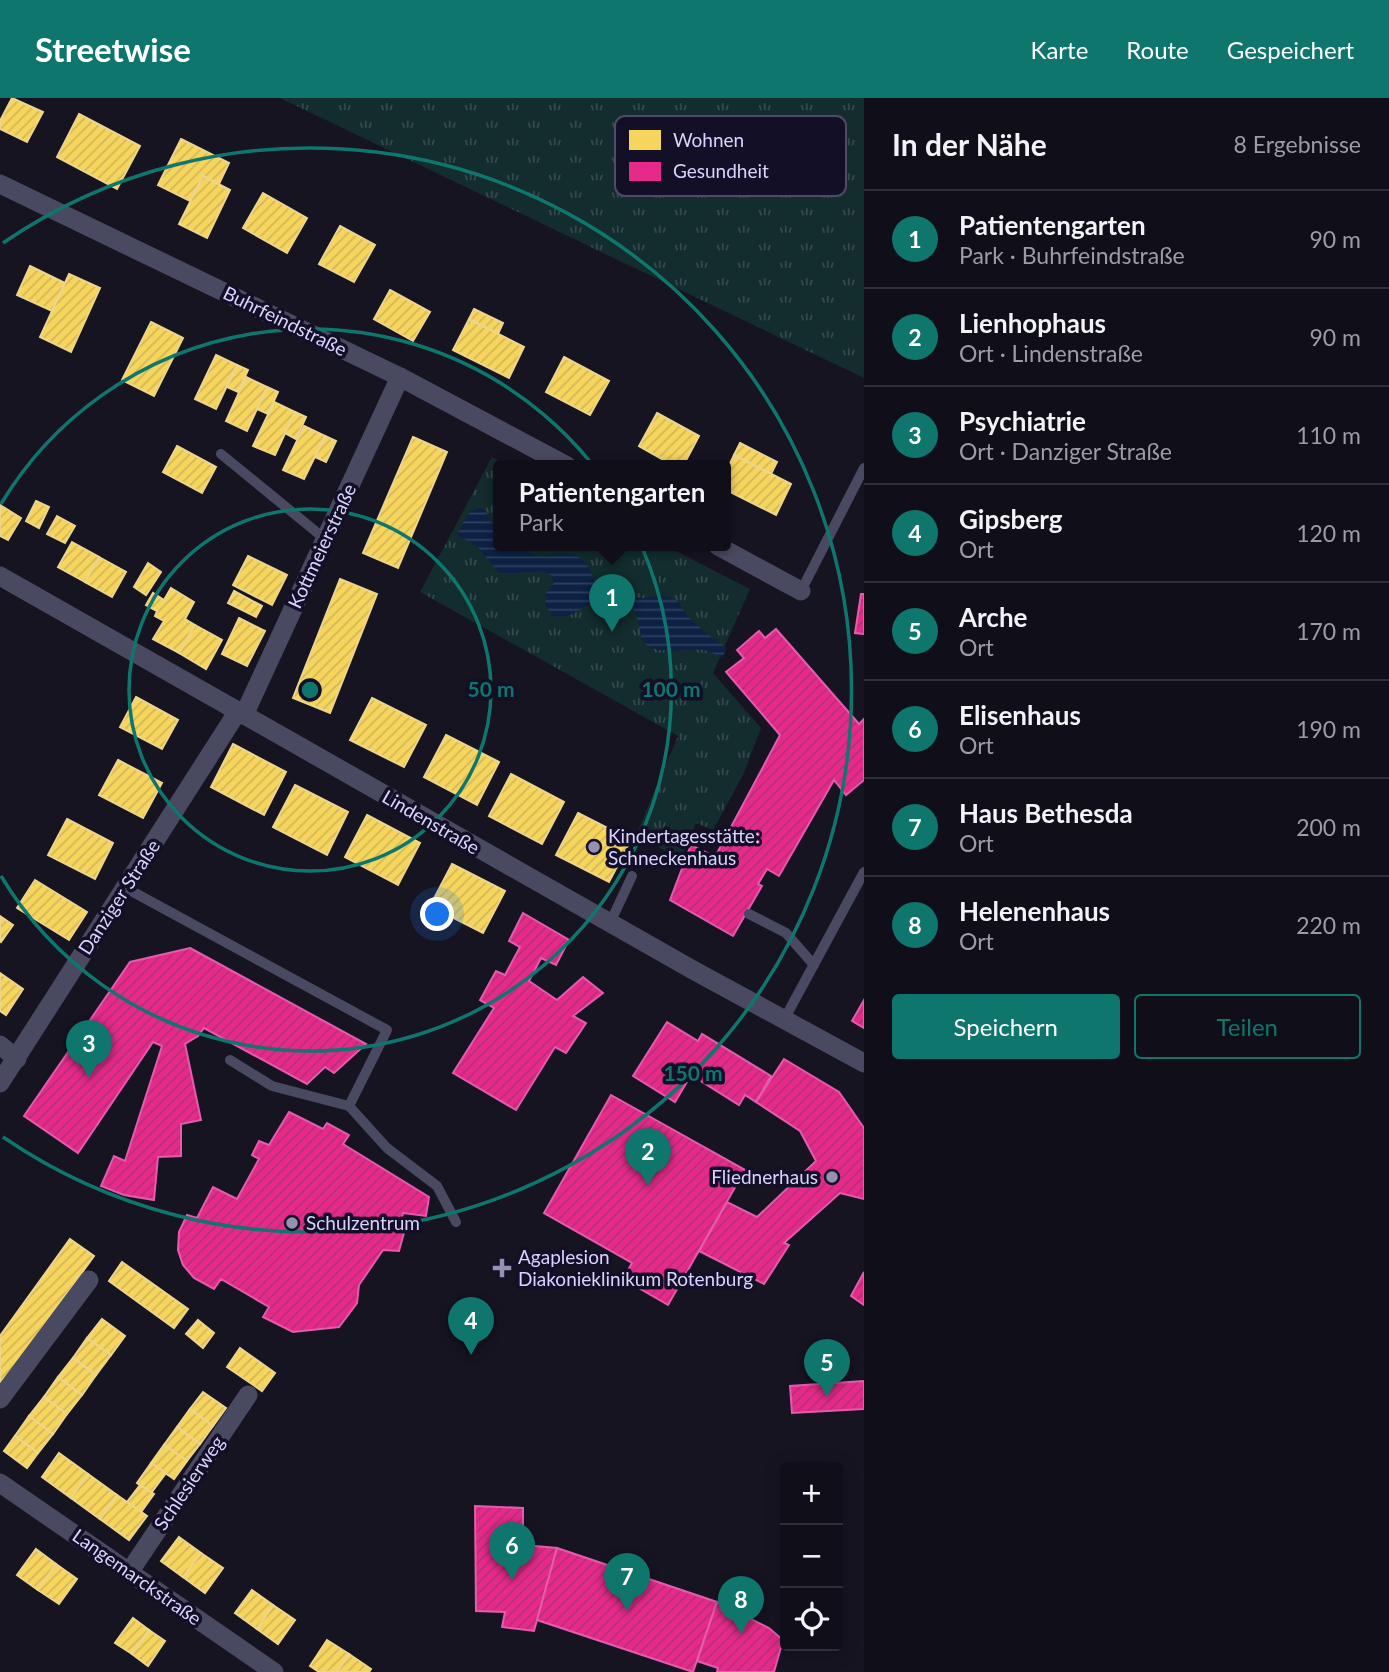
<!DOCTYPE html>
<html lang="de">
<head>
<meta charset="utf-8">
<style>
	:root { --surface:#100f19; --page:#191822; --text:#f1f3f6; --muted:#9c9ca2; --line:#302f38; --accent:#0f766e }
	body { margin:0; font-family:Lato,sans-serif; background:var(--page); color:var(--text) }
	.controls { position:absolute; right:21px; bottom:21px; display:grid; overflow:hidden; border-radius:7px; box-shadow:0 4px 18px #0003 }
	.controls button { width:63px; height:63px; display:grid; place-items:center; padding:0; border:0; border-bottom:2px solid var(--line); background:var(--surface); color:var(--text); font:35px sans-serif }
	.you { position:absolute; left:438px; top:817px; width:24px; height:24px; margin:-18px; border:5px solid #fff; border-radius:50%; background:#1a73e8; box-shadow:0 0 0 10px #1a73e833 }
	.badge { display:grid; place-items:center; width:46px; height:46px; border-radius:50%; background:var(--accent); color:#fff; font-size:23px; font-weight:700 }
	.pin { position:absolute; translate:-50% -58px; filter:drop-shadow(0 2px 4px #0008) }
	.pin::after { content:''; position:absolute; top:37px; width:24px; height:21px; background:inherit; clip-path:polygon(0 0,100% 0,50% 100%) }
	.popup { position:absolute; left:493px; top:362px; width:238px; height:91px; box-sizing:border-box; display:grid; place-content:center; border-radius:7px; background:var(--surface); filter:drop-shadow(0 2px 5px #0005); font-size:23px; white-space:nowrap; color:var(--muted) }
	.popup b { font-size:26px; color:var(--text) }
	.popup::after { content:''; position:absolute; left:50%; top:100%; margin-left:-14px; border:14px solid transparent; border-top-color:var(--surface) }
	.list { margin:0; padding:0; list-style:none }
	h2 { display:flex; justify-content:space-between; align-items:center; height:91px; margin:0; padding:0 28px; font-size:30px }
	h2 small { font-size:23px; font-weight:400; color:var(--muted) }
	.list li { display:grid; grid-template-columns:46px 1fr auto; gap:21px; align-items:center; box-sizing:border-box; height:98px; padding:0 28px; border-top:2px solid var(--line) }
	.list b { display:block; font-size:26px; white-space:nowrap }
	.list p { margin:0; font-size:23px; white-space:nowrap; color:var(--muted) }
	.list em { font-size:23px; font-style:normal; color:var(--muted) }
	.actions { display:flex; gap:14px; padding:21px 28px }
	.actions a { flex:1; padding:16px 0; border:2px solid var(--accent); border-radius:7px; text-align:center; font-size:24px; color:var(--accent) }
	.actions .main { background:var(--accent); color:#fff }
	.icon { flex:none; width:38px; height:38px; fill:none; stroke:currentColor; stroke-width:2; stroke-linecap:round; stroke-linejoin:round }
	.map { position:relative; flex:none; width:864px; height:1574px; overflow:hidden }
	header { display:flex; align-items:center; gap:42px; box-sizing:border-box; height:98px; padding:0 35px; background:var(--accent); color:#fff }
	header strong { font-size:33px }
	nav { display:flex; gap:38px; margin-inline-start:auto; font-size:24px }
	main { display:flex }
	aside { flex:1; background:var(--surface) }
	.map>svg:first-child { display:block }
	.park { fill:url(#park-tufts) }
	.water { fill:url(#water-rules) }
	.homes { fill:url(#homes-hatch); stroke:#edd58d; stroke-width:2 }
	.health { fill:url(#health-hatch); stroke:#e35cad; stroke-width:2 }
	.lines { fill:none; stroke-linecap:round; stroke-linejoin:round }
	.lane { stroke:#4a4962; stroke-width:10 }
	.street { stroke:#4a4962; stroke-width:19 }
	.ring { fill:none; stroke:#0f766e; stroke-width:3.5 }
	.poi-dot { fill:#9591b1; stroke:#130f26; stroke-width:2.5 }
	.labels { text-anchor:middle; stroke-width:7; stroke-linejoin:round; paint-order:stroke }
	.street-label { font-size:19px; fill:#d9d4ff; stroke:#130f26 }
	.poi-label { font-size:19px; fill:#d9d4ff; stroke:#130f26; text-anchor:start }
	.key { fill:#130f26; stroke:#4e4a67; stroke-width:2 }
	.key-label { font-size:19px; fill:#d9d4ff }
	.centre { fill:#0f766e; stroke:#130f26; stroke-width:3.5 }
	.ring-label { font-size:21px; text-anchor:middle; font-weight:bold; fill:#0f766e; stroke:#130f26; stroke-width:7; stroke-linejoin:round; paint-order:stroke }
</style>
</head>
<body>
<header>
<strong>Streetwise</strong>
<nav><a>Karte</a><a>Route</a><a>Gespeichert</a></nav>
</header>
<main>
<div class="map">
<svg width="864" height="1574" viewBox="0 0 864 1574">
	<defs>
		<pattern id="park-tufts" width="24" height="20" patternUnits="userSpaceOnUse" patternTransform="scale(1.75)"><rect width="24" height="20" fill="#132c2d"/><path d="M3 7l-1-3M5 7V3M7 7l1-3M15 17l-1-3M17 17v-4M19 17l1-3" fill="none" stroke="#354a4c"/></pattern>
		<pattern id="water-rules" width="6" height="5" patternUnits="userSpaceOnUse" patternTransform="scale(1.75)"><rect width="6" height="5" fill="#0d2144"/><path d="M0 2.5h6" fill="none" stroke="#304060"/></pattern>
		<pattern id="homes-hatch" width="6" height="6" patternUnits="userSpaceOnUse" patternTransform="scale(1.75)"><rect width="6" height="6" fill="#f6d55c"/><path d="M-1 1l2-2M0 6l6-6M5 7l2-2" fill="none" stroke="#d2b759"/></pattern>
		<pattern id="health-hatch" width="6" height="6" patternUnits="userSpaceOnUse" patternTransform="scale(1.75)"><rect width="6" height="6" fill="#e7298a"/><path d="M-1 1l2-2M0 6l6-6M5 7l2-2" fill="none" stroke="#b53077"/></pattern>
	</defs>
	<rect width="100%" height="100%" fill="#161421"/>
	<g class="park">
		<polygon points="280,0 864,0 864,280"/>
		<polygon points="492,359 509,368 498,368 498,448 666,448 750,491 713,575 761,630 743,677 713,732 696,725 680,763 637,735 678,638 420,494"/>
	</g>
	<path class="water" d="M481,410C491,417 491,426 498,435V448H519L533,456L543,458L559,455L576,457L586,465L596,486L606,492L630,499L644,500L660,497L677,502C689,524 707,536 727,550L722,560C718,558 713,555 708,553C689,548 665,558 648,548C633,540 649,503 607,498C590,496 582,522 553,518L545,507L546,495L554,485L551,477L542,473L500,476L477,448L457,437C463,426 467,411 481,410Z"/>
	<g class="homes">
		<polygon points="12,0 43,14 27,44 0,31 0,23"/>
		<polygon points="79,16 140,48 117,91 57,59"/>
		<polygon points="181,41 229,65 219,86 203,78 190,103 158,87"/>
		<polygon points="203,78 230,92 207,140 179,126"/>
		<polygon points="263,95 307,120 287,155 243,130"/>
		<polygon points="340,128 375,147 354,184 319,166"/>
		<polygon points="30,168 65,185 52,213 17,197"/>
		<polygon points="69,176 100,190 71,254 40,239"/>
		<polygon points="390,192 430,214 413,243 374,221"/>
		<polygon points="474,211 503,225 498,236 469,221"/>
		<polygon points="469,221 524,249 509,280 453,252"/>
		<polygon points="151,224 183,240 154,298 122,282"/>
		<polygon points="216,257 237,267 216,311 195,301"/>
		<polygon points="564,259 609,283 590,317 546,294"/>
		<polygon points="237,267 248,272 238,294 227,289"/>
		<polygon points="246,279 267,289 247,333 226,323"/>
		<polygon points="267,289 278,294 268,316 257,311"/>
		<polygon points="274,304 295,314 275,357 253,348"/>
		<polygon points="295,314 306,319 296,341 285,335"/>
		<polygon points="657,315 699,338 683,368 674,368 639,348"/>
		<polygon points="304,328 325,338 304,381 283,372"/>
		<polygon points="325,338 336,343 326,364 315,359"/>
		<polygon points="413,339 447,354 398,470 363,455"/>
		<polygon points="740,345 777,364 771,376 734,357"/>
		<polygon points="177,348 216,369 202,395 163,374"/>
		<polygon points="734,357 791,386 776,417 726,392 726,374"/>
		<polygon points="36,403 49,409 39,430 26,423"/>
		<polygon points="0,407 21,420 8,442 0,438"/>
		<polygon points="57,418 75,428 65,445 47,436"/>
		<polygon points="72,444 99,459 85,484 58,469"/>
		<polygon points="248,458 287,477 272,507 233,487"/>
		<polygon points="99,459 126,474 112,499 85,484"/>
		<polygon points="148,465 161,474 146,497 134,489"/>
		<polygon points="340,481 377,496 330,615 293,600"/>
		<polygon points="171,490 194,504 185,521 195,527 179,555 153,541 164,523 155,518 157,513 146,507 153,495 164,502"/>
		<polygon points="234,493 262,508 256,519 228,505"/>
		<polygon points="239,520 265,533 247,568 222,556"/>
		<polygon points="195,527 222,542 206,571 179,555"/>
		<polygon points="136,599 178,622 162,651 120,629"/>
		<polygon points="372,600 426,627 404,669 350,642"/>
		<polygon points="446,637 499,664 477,707 424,679"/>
		<polygon points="233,646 286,674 264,717 211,689"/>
		<polygon points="118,662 162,685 143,720 99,697"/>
		<polygon points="511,676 564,704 542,746 489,718"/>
		<polygon points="295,687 348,714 327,757 273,729"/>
		<polygon points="578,715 631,742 609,784 556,757"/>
		<polygon points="367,717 420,745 398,787 345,759"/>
		<polygon points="67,721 113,745 95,781 48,757"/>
		<polygon points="452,766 505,793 483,835 430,808"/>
		<polygon points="35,782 87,814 69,842 17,810"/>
		<polygon points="0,818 13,827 1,844 0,843"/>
		<polygon points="0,875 23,891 6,917 0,913"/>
		<polygon points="70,1141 94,1158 0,1288 0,1238"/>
		<polygon points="122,1164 188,1211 174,1230 109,1183"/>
		<polygon points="102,1221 125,1238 111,1257 87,1240"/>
		<polygon points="198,1222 214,1235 203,1250 186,1236"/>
		<polygon points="87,1240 111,1257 96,1277 73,1260"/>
		<polygon points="240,1250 275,1275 262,1293 227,1269"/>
		<polygon points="73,1260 96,1277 82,1297 58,1279"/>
		<polygon points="58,1279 82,1297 67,1316 44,1299"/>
		<polygon points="203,1294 226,1310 213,1328 190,1311"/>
		<polygon points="44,1299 67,1316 53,1336 29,1318"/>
		<polygon points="190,1311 213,1328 200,1346 177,1329"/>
		<polygon points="29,1318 53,1336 38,1355 15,1338"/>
		<polygon points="177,1329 200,1346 187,1363 164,1347"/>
		<polygon points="15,1338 38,1355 27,1370 4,1353"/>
		<polygon points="164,1347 187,1363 174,1381 151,1365"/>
		<polygon points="59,1355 88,1376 71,1400 42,1379"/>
		<polygon points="151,1365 166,1375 151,1395 137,1385"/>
		<polygon points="88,1376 117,1397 100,1421 71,1400"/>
		<polygon points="140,1387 154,1396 141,1414 127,1404"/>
		<polygon points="117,1397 147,1418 129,1442 100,1421"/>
		<polygon points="179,1439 201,1455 183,1479 161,1463"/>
		<polygon points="36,1451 56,1466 38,1492 17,1477"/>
		<polygon points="201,1455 223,1470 205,1495 183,1479"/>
		<polygon points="56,1466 77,1481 59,1506 38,1492"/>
		<polygon points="252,1492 273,1507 257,1531 235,1515"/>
		<polygon points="273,1507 295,1522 278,1546 257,1531"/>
		<polygon points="133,1520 149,1532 132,1556 115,1545"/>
		<polygon points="149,1532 165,1543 148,1568 132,1556"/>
		<polygon points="327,1542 349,1556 337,1574 319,1574 310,1568"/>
		<polygon points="349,1556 371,1571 369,1574 337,1574"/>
	</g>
	<g class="health">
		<polygon points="861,496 864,496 864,536 855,535"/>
		<polygon points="776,531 859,626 864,621 864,682 846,697 834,682 779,778 767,771 758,786 762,788 733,838 670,802 691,747 715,759 780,637 726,574 744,560 737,552 759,533 765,540"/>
		<polygon points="523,815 569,842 556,867 541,860 529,883 557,902 583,879 603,895 573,918 586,925 566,955 555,949 516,1012 453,975 494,910 480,902 496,873 505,877 520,849 509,843"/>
		<polygon points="190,850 366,946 334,975 325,969 307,986 204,930 198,938 185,946 201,1022 181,1026 181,1058 158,1059 154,1102 124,1097 101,1088 114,1058 125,1063 162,948 153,944 78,1055 24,1018 130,864"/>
		<polygon points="864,902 864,930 852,923"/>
		<polygon points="667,924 698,943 702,936 771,978 756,1004 745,997 739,1007 691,977 675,1004 633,978"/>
		<polygon points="784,961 839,994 864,1030 864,1101 840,1095 784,1145 789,1147 764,1186 699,1153 727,1104 757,1119 816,1063 800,1033 756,1004"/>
		<polygon points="611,997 745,1072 668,1207 623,1181 632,1165 544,1115"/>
		<polygon points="289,1014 323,1031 327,1025 349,1037 343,1046 429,1099 426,1118 403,1115 400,1130 405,1131 399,1153 383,1152 359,1187 357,1205 339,1229 293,1234 263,1219 269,1209 221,1181 214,1191 194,1180 183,1167 178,1152 179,1134 187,1117 197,1120 213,1089 237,1101 259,1061 252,1057 259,1043 269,1047"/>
		<polygon points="864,1174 864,1207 851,1198"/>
		<polygon points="864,1283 864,1311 792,1315 790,1288"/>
		<polygon points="475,1408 523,1410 523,1447 557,1450 534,1533 502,1529 505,1514 476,1513"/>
		<polygon points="557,1450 717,1504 693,1574 537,1522"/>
		<polygon points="717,1504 769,1530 783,1542 774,1574 717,1574 718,1570 697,1563"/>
	</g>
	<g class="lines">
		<g class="lane">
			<polyline points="221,356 325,441"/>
			<polyline points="801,493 864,370"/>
			<polyline points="124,789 387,932 349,1008"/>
			<polyline points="749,816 786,835 814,867"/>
			<polyline points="610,825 632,778"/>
			<polyline points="785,920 864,774"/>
			<polyline points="230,962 272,988 349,1008 387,1050 437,1088 456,1124"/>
		</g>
		<g class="street">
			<polyline points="0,86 400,279 567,368"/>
			<polyline points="718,448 801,493"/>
			<polyline points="0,478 693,872 864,965"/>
			<polyline points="244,617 400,279"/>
			<polyline points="0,947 17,961"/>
			<polyline points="0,985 238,613"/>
			<polyline points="0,1301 89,1182"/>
			<polyline points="0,1385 274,1574"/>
			<polyline points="130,1473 248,1297"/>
		</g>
	</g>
	<g class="ring">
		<circle cx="310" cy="592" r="181"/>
		<path d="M1 406A361 361 0 1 1 1 778"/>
		<path d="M3 145A542 542 0 1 1 3 1039"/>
	</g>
	<g class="poi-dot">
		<circle cx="594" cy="749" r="7"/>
		<circle cx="832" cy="1079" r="7"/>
		<circle cx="292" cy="1125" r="7"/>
		<path d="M498.5 1159.5h7v7h7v7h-7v7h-7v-7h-7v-7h7z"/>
	</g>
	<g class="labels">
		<g class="street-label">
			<text transform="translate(285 223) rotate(26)" y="7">Buhrfeindstraße</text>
			<text transform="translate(322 448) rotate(-65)" y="7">Kottmeierstraße</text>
			<text transform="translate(431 724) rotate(30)" y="7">Lindenstraße</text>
			<text transform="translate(119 799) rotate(-57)" y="7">Danziger Straße</text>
			<text transform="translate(189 1385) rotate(-56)" y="7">Schlesierweg</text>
			<text transform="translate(137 1479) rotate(35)" y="7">Langemarckstraße</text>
		</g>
		<g class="poi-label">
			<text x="608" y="745">Kindertagesstätte:<tspan x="608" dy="22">Schneckenhaus</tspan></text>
			<text x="818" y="1086" text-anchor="end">Fliednerhaus</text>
			<text x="306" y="1132">Schulzentrum</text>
			<text x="518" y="1166">Agaplesion<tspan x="518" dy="22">Diakonieklinikum Rotenburg</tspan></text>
		</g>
	</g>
	<rect x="615" y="18" width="231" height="80" rx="10" class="key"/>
	<rect x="629" y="32" width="32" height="20" fill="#f6d55c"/>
	<rect x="629" y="64" width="32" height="19" fill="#e7298a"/>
	<g class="key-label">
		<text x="673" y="49">Wohnen</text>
		<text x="673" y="80">Gesundheit</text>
	</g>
	<circle cx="310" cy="592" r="10" class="centre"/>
	<g class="ring-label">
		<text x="491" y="599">50 m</text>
		<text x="671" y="599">100 m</text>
		<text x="693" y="983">150 m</text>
	</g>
</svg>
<div class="controls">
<button>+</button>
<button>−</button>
<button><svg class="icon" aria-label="locate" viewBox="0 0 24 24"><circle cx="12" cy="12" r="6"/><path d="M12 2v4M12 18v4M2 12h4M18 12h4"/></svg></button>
</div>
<div class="you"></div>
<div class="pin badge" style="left:612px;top:534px">1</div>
<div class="popup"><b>Patientengarten</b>Park</div>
<div class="pin badge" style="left:648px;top:1088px">2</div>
<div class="pin badge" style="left:89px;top:980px">3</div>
<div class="pin badge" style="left:471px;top:1257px">4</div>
<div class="pin badge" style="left:827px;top:1299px">5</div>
<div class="pin badge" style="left:512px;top:1482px">6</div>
<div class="pin badge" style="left:627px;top:1513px">7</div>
<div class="pin badge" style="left:741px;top:1536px">8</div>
</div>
<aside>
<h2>In der Nähe<small>8 Ergebnisse</small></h2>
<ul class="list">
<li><span class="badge">1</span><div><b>Patientengarten</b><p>Park · Buhrfeindstraße</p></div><em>90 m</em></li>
<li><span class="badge">2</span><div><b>Lienhophaus</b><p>Ort · Lindenstraße</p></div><em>90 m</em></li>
<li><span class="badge">3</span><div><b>Psychiatrie</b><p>Ort · Danziger Straße</p></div><em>110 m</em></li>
<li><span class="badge">4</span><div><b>Gipsberg</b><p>Ort</p></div><em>120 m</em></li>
<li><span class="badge">5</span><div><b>Arche</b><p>Ort</p></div><em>170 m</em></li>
<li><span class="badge">6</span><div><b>Elisenhaus</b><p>Ort</p></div><em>190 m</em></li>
<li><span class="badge">7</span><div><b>Haus Bethesda</b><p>Ort</p></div><em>200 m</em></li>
<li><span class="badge">8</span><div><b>Helenenhaus</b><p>Ort</p></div><em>220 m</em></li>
</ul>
<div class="actions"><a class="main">Speichern</a><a>Teilen</a></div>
</aside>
</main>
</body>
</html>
